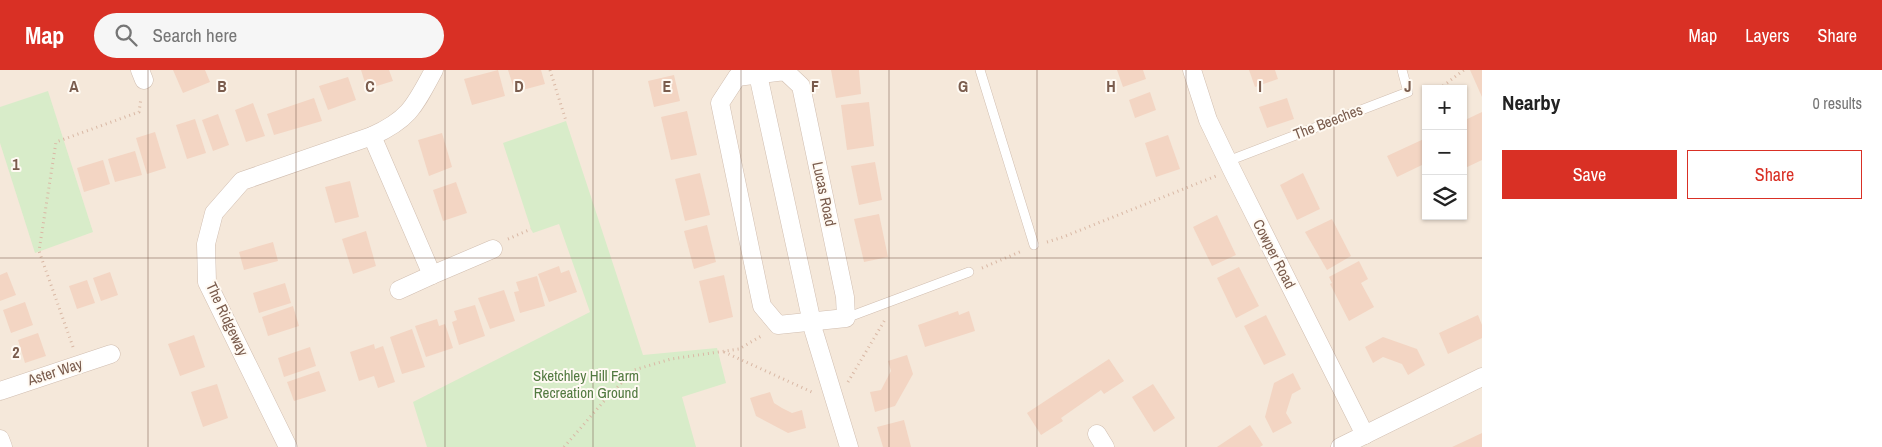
<!DOCTYPE html>
<html lang="en">
<head>
<meta charset="utf-8">
<style>
	:root { --surface:#fff; --page:#f6f6f6; --text:#222; --muted:#767676; --line:#e0e0e0; --accent:#d93025 }
	body { margin:0; font-family:"Archivo Narrow",sans-serif; background:var(--page); color:var(--text) }
	.controls { position:absolute; right:15px; top:15px; display:grid; overflow:hidden; border-radius:0px; box-shadow:0 1px 4px #0004 }
	.controls button { width:45px; height:45px; display:grid; place-items:center; padding:0; border:0; border-bottom:1px solid var(--line); background:var(--surface); color:var(--text); font:25px sans-serif }
	.list { margin:0; padding:0; list-style:none }
	h2 { display:flex; justify-content:space-between; align-items:center; height:65px; margin:0; padding:0 20px; font-size:21px }
	h2 small { font-size:16px; font-weight:400; color:var(--muted) }
	.actions { display:flex; gap:10px; padding:15px 20px }
	.actions a { flex:1; padding:11px 0; border:1px solid var(--accent); border-radius:0px; text-align:center; font-size:18px; color:var(--accent) }
	.actions .main { background:var(--accent); color:#fff }
	.icon { flex:none; width:28px; height:28px; fill:none; stroke:currentColor; stroke-width:2; stroke-linecap:round; stroke-linejoin:round }
	.map { position:relative; flex:none; width:1482px; height:377px; overflow:hidden }
	header { display:flex; align-items:center; gap:30px; box-sizing:border-box; height:70px; padding:0 25px; background:var(--accent); color:#fff }
	header strong { font-size:24px }
	nav { display:flex; gap:28px; margin-inline-start:auto; font-size:18px }
	.search { width:350px; height:45px; background:var(--page); display:flex; align-items:center; gap:12px; box-sizing:border-box; padding:0 18px; border-radius:28px; color:var(--muted); font-size:19px }
	main { display:flex }
	aside { flex:1; background:var(--surface) }
	.map>svg:first-child { display:block }
	.residential { fill:#f5e8da; fill-rule:evenodd }
	.green { fill:#d8ecc9 }
	.building { fill:#f3d5c3 }
	.lines { fill:none; stroke-linecap:round; stroke-linejoin:round }
	.lane-casing { stroke:#d1beb0; stroke-width:10 }
	.street-casing { stroke:#d1beb0; stroke-width:19 }
	.path { stroke:#d9b8a5; stroke-width:3; stroke-dasharray:1 4; stroke-linecap:butt }
	.lane { stroke:#fff; stroke-width:9 }
	.street { stroke:#fff; stroke-width:18 }
	.grid { fill:none; stroke:#7a5c4d; stroke-width:1; stroke-opacity:0.55 }
	.labels { text-anchor:middle; stroke-width:4; stroke-linejoin:round; paint-order:stroke }
	.street-label { font-size:15px; fill:#7a5c4d; stroke:#fffaf3 }
	.park-label { font-size:15px; fill:#537a41; stroke:#fffaf3 }
	.grid-label { font-size:16px; text-anchor:middle; font-weight:bold; fill:#7a5c4d; stroke:#fffaf3; stroke-width:4; stroke-linejoin:round; paint-order:stroke }
</style>
</head>
<body>
<header>
<strong>Map</strong>
<div class="search"><svg class="icon" aria-label="search" viewBox="0 0 24 24"><circle cx="10" cy="10" r="6"/><path d="M15 15l6 6"/></svg>Search here</div>
<nav><a>Map</a><a>Layers</a><a>Share</a></nav>
</header>
<main>
<div class="map">
<svg width="1482" height="377" viewBox="0 0 1482 377">
	<rect width="100%" height="100%" fill="#fdf6ec"/>
	<path class="residential" d="M0,0H1482V377H0ZM1426,19H1463V146H1426Z"/>
	<g class="green">
		<polygon points="48,21 93,162 35,183 0,73 0,37"/>
		<polygon points="566,51 643,285 717,278 726,313 682,327 696,377 427,377 413,332 590,242 559,154 533,163 531,159 503,73"/>
	</g>
	<g class="building">
		<polygon points="173,0 205,0 210,12 183,23"/>
		<polygon points="361,0 389,0 393,11 367,19"/>
		<polygon points="498,0 505,26 472,35 464,9"/>
		<polygon points="508,0 541,0 545,14 515,22"/>
		<polygon points="831,0 859,0 861,24 836,28"/>
		<polygon points="1117,0 1143,0 1146,9 1123,17"/>
		<polygon points="1249,0 1275,0 1278,9 1255,17"/>
		<polygon points="1470,0 1482,0 1482,27"/>
		<polygon points="674,5 680,31 654,37 648,11"/>
		<polygon points="348,7 356,30 328,40 319,16"/>
		<polygon points="1150,22 1156,40 1135,48 1129,30"/>
		<polygon points="314,28 322,51 274,65 267,44"/>
		<polygon points="1287,28 1294,49 1267,58 1259,37"/>
		<polygon points="869,32 874,76 847,80 841,35"/>
		<polygon points="253,33 265,66 246,72 235,40"/>
		<polygon points="687,41 697,85 671,90 661,47"/>
		<polygon points="1482,42 1482,90 1463,99 1463,51"/>
		<polygon points="218,44 229,75 213,81 202,50"/>
		<polygon points="195,49 206,83 187,89 176,55"/>
		<polygon points="155,62 166,98 147,104 136,68"/>
		<polygon points="442,63 452,97 429,106 418,70"/>
		<polygon points="1168,65 1180,99 1156,107 1145,73"/>
		<polygon points="1426,68 1426,104 1422,95 1397,107 1387,86"/>
		<polygon points="135,81 142,105 115,112 108,89"/>
		<polygon points="103,90 110,114 84,122 77,98"/>
		<polygon points="875,92 882,130 859,135 851,96"/>
		<polygon points="700,103 710,145 685,151 675,109"/>
		<polygon points="1303,103 1320,139 1297,150 1280,115"/>
		<polygon points="350,111 359,147 335,153 325,117"/>
		<polygon points="456,112 467,143 443,151 433,120"/>
		<polygon points="879,144 888,187 864,192 854,149"/>
		<polygon points="1217,145 1236,185 1212,196 1193,157"/>
		<polygon points="1332,149 1351,186 1327,200 1305,162"/>
		<polygon points="707,155 716,192 694,199 684,161"/>
		<polygon points="366,161 376,196 353,204 342,169"/>
		<polygon points="273,172 278,191 244,200 239,182"/>
		<polygon points="1359,191 1368,209 1361,213 1374,237 1349,251 1330,214 1332,213 1329,207"/>
		<polygon points="559,196 561,203 569,200 577,222 549,232 538,204"/>
		<polygon points="1239,197 1259,236 1236,248 1217,208"/>
		<polygon points="7,202 16,225 0,231 0,205"/>
		<polygon points="110,202 118,225 101,231 93,208"/>
		<polygon points="724,205 733,247 709,253 699,211"/>
		<polygon points="537,206 545,236 520,243 514,222 519,221 516,212"/>
		<polygon points="87,210 95,233 77,239 69,216"/>
		<polygon points="285,213 291,233 259,243 253,223"/>
		<polygon points="504,220 515,251 490,259 478,228"/>
		<polygon points="25,232 33,255 11,263 3,240"/>
		<polygon points="475,235 485,266 459,275 452,252 457,250 454,241"/>
		<polygon points="293,236 299,256 268,266 262,247"/>
		<polygon points="958,241 959,245 969,241 975,261 925,277 918,255"/>
		<polygon points="1266,245 1286,285 1264,295 1244,256"/>
		<polygon points="1478,245 1482,255 1482,268 1448,284 1439,263"/>
		<polygon points="437,249 439,256 445,254 453,278 426,287 415,256"/>
		<polygon points="412,259 425,297 402,304 390,267"/>
		<polygon points="38,263 46,286 25,293 18,270"/>
		<polygon points="194,265 205,297 180,306 168,274"/>
		<polygon points="1383,267 1417,279 1425,295 1408,305 1402,294 1383,287 1373,293 1365,277"/>
		<polygon points="374,274 375,279 383,276 395,312 378,318 374,306 359,311 350,282"/>
		<polygon points="310,277 316,296 284,307 278,288"/>
		<polygon points="907,285 913,304 895,336 875,342 870,322 881,320 891,301 888,291"/>
		<polygon points="1109,289 1124,311 1104,324 1101,320 1061,348 1063,351 1041,365 1027,343"/>
		<polygon points="319,301 326,321 294,331 287,312"/>
		<polygon points="1293,303 1301,319 1292,324 1286,343 1292,353 1273,363 1265,347 1274,313"/>
		<polygon points="217,314 228,348 203,357 191,322"/>
		<polygon points="1153,314 1175,348 1154,362 1132,327"/>
		<polygon points="770,322 774,333 782,338 792,343 802,340 806,358 788,363 756,346 750,328"/>
		<polygon points="904,350 911,377 883,377 877,357"/>
		<polygon points="1250,355 1263,375 1260,377 1217,377"/>
		<polygon points="1482,363 1482,377 1452,377 1465,371"/>
	</g>
	<g class="lines">
		<defs>
			<g id="lane">
				<polyline points="980,0 1034,175"/>
				<polyline points="1228,91 1408,22 1402,0"/>
				<polyline points="846,248 969,202"/>
			</g>
			<g id="street">
				<polyline points="140,0 144,10"/>
				<polyline points="757,0 814,262 849,377"/>
				<polyline points="1192,0 1208,50 1232,100 1365,365"/>
				<polygon points="785,1 801,16 845,227 846,248 778,255 762,236 720,33 737,7"/>
				<polyline points="372,66 432,205 493,179"/>
				<polyline points="399,220 432,205"/>
				<polyline points="0,321 111,284"/>
				<polyline points="1097,364 1105,377"/>
				<polyline points="0,369 3,377"/>
				<path d="M288,377L207,212L206,174L214,143L242,111L372,66C410,49 415,35 434,0"/>
				<polyline points="1340,377 1482,307"/>
			</g>
		</defs>
		<use href="#lane" class="lane-casing"/>
		<use href="#street" class="street-casing"/>
		<g class="path">
			<polyline points="550,0 566,51"/>
			<polyline points="1439,19 1464,0"/>
			<polyline points="508,169 531,159"/>
			<polyline points="1047,172 1063,167 1216,106"/>
			<polyline points="982,198 1022,181"/>
			<polyline points="73,277 39,181 56,72 139,42 141,28"/>
			<polyline points="724,282 814,323"/>
			<polyline points="848,312 886,248"/>
			<polyline points="564,377 605,330 634,300 671,289 739,279 763,265"/>
		</g>
		<use href="#lane" class="lane"/>
		<use href="#street" class="street"/>
	</g>
	<path class="grid" d="M148,0V377M296,0V377M445,0V377M593,0V377M741,0V377M889,0V377M1037,0V377M1186,0V377M1334,0V377M0,188H1482"/>
	<g class="labels">
		<g class="street-label">
			<text transform="translate(1328 52) rotate(-21)" y="5">The Beeches</text>
			<text transform="translate(824 124) rotate(78)" y="5">Lucas Road</text>
			<text transform="translate(1274 184) rotate(63)" y="5">Cowper Road</text>
			<text transform="translate(227 249) rotate(65)" y="5">The Ridgeway</text>
			<text transform="translate(55 302) rotate(-18)" y="5">Aster Way</text>
		</g>
		<g class="park-label">
			<text x="586" y="311">Sketchley Hill Farm<tspan x="586" dy="17">Recreation Ground</tspan></text>
		</g>
	</g>
	<g class="grid-label">
		<text x="74" y="22">A</text>
		<text x="222" y="22">B</text>
		<text x="370" y="22">C</text>
		<text x="519" y="22">D</text>
		<text x="667" y="22">E</text>
		<text x="815" y="22">F</text>
		<text x="963" y="22">G</text>
		<text x="1111" y="22">H</text>
		<text x="1260" y="22">I</text>
		<text x="1408" y="22">J</text>
		<text x="16" y="100">1</text>
		<text x="16" y="288">2</text>
	</g>
</svg>
<div class="controls">
<button>+</button>
<button>−</button>
<button><svg class="icon" aria-label="layers" viewBox="0 0 24 24"><path d="M12 4l9 5-9 5-9-5zM3 14l9 5 9-5"/></svg></button>
</div>
</div>
<aside>
<h2>Nearby<small>0 results</small></h2>
<ul class="list">
</ul>
<div class="actions"><a class="main">Save</a><a>Share</a></div>
</aside>
</main>
</body>
</html>
